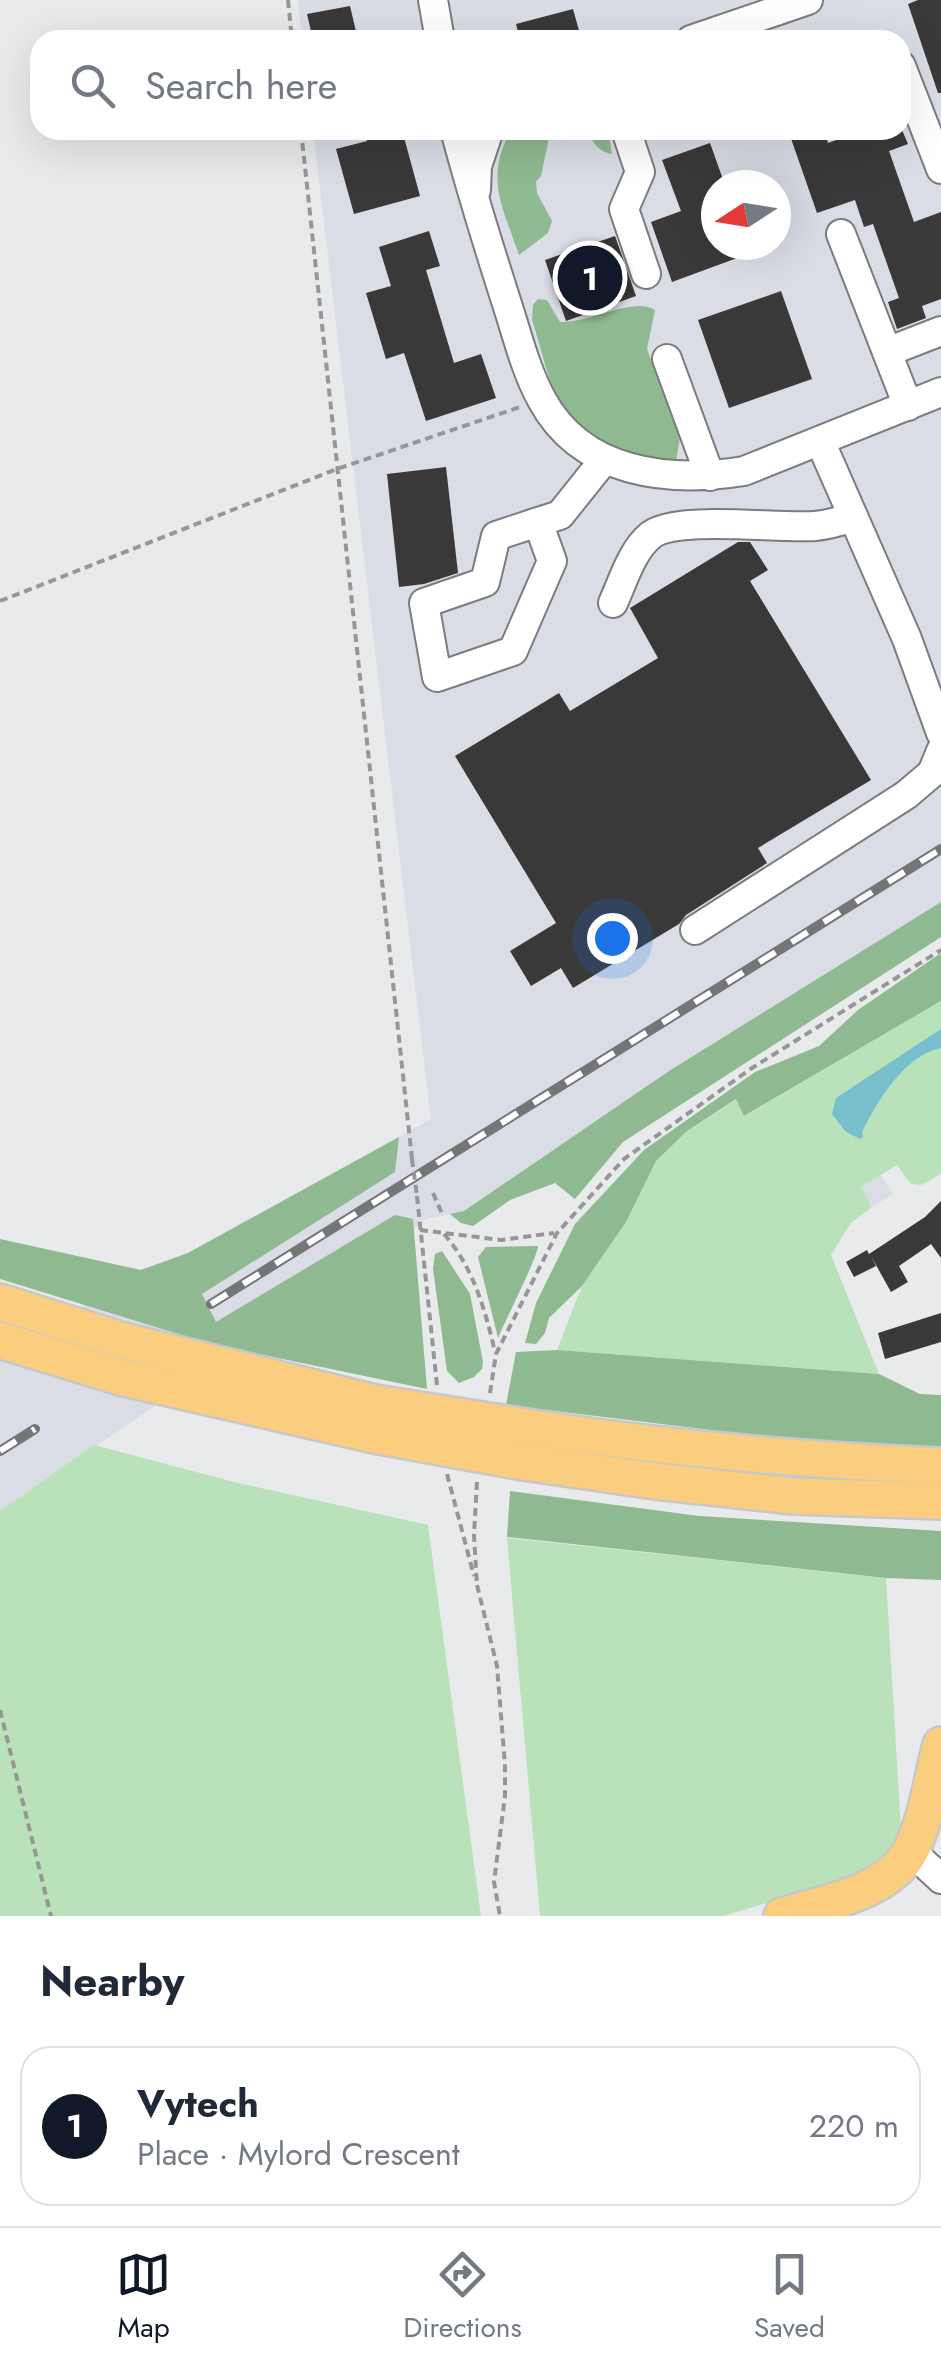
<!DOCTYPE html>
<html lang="en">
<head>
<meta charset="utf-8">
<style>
	:root { --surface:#fff; --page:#f2f2f3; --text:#1f2937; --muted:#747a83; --line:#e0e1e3; --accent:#111827 }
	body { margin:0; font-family:Jost,sans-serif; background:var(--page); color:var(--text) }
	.compass { position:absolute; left:701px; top:170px; width:90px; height:90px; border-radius:50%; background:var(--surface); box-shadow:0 10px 40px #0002; rotate:258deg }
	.you { position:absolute; left:612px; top:938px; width:35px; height:35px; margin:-25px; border:8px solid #fff; border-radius:50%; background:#1a73e8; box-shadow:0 0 0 15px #1a73e833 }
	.badge { display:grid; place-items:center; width:65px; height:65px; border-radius:50%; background:var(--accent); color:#fff; font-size:32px; font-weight:700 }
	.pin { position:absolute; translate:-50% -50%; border:5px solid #fff; box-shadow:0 2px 10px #0006 }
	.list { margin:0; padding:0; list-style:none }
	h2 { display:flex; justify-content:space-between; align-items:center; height:130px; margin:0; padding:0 40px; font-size:42px }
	h2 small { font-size:32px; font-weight:400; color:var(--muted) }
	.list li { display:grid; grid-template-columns:65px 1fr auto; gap:30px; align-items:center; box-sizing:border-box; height:160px; margin:0 20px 20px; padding:0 20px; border:2px solid var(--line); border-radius:30px }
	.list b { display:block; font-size:38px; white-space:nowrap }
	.list p { margin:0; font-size:32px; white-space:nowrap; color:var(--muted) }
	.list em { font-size:32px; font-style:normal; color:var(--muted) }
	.icon { flex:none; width:55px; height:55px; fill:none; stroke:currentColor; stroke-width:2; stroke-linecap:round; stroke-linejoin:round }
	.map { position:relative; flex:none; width:941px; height:1916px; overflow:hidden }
	.search { position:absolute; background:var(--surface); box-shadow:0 10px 40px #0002; left:30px; right:30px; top:30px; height:110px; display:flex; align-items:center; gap:25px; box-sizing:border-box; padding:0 35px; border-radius:30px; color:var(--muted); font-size:38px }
	.sheet { height:310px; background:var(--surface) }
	nav { display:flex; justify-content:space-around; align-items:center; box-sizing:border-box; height:140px; border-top:2px solid var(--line); background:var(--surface); font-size:28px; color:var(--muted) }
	nav a { display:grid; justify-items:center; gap:5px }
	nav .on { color:var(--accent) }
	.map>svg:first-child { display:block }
	.built { fill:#dadde6; fill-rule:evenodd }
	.green { fill:#bae2ba }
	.forest { fill:#8fb990 }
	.water { fill:#77bfcd }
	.building { fill:#3a3839 }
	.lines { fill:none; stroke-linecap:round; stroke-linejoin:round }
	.minor-casing { stroke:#7c7c7e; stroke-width:32 }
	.major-casing { stroke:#c8c8c8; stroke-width:40 }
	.path { stroke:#969697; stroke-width:4; stroke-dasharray:8 5; stroke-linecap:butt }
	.minor { stroke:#fff; stroke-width:28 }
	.major { stroke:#face7e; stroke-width:35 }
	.rail-casing { stroke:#747576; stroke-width:10 }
	.rail { stroke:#fff; stroke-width:6; stroke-dasharray:19; stroke-linecap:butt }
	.major-bridge-casing { stroke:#c8c8c8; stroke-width:40; stroke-linecap:butt }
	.path-bridge { stroke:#969697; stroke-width:4; stroke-dasharray:8 5; stroke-linecap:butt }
	.major-bridge { stroke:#face7e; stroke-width:35 }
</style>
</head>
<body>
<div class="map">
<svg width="941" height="1916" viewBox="0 0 941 1916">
	<rect width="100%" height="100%" fill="#e9eaeb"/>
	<g class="built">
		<path d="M298,0H941V902L669,1071L464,1211L426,1219L406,1236L0,1511V1359L140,1270L188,1253L431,1119L313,130H901V40H302ZM716,185H776V245H716Z"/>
		<polygon points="881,1175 893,1194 872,1207 860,1188"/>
	</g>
	<g class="green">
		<polygon points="941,1001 941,1174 921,1185 911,1184 897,1165 861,1187 872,1207 851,1223 831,1255 879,1374 557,1350 582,1286 626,1222 656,1161 687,1131 737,1099 745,1116"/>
		<polygon points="94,1445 234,1482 428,1525 481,1916 0,1916 0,1511"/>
		<polygon points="507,1538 886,1578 901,1830 884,1859 861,1874 724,1916 540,1916"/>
	</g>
	<g class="forest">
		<path d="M511,130H555L550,133L541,176L536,182L537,193L552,221L548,233L519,255C503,207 484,179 511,130Z"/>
		<path d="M585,130H608L612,154C598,152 593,141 585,130Z"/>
		<path d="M538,299L547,300L560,322C588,324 634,296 655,310L647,349L680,437L676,462C633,458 590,449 563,411C551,393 540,343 532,320L533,305Z"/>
		<polygon points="941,902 941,937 623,1142 575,1199 555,1183 510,1200 473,1226 461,1223 450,1214 464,1211 669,1071"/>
		<polygon points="941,953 941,1001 744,1116 736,1099 687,1131 656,1161 626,1222 582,1286 549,1318 545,1333 536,1344 525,1343 536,1303 575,1224 644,1150 755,1072 819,1046 858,1010"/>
		<polygon points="399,1137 395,1172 202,1294 216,1322 395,1215 413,1219 427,1389 211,1344 0,1279 0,1239 141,1270 188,1253"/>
		<path d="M538,1246C538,1256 505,1321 498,1338L478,1257L486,1247Z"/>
		<polygon points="442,1251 470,1294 483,1362 482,1369 474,1377 459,1383 447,1371 433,1269 435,1254"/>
		<polygon points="557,1350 879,1374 920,1394 941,1395 941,1447 785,1439 506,1405 516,1352"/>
		<polygon points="510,1491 699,1516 941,1531 941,1580 886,1578 507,1537"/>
	</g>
	<path class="water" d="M941,1029V1048C904,1056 878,1100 862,1132L863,1137L860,1139L846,1132L832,1114L836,1098Z"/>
	<g class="building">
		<polygon points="918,0 941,0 941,93 938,93 908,4"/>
		<polygon points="350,6 358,40 313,40 307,14"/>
		<polygon points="573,9 580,34 555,40 520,40 516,24"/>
		<polygon points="363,130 402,130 420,196 354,214 336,149 367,141"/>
		<polygon points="788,130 824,130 828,143 864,130 902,130 908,144 889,151 914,222 941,212 941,299 922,306 926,318 897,329 888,302 899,298 873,224 864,227 855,200 817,213"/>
		<polygon points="710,143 725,185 716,185 716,245 767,247 672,282 651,222 681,211 662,160"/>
		<polygon points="429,231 440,266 426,270 454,363 481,354 496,398 426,421 404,353 386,359 366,293 391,286 379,247"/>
		<polygon points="615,236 636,296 566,321 545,260"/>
		<polygon points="781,291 812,379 729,408 698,320"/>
		<polygon points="446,467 458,573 424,584 399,587 387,474"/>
		<polygon points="738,542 750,542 768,570 750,581 871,780 758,848 767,863 686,915 679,924 573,988 561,968 531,986 510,951 556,923 455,756 559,693 570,711 658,658 630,608"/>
		<polygon points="941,1201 941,1258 931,1244 899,1266 908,1282 891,1292 871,1256 876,1266 854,1277 846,1262 867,1250 869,1254 925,1217"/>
		<polygon points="941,1313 941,1342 885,1359 878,1333"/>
	</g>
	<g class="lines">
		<defs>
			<g id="minor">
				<polyline points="433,0 440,40"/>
				<polyline points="691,40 808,0"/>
				<polyline points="901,66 941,169"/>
				<path d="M455,130C471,190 489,248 508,307C518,338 526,371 542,400C582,474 669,483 744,471L941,392"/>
				<polyline points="626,130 640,172 624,209 646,274"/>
				<polyline points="476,190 477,166 489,130"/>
				<polyline points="841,234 908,406"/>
				<polyline points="887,352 941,331"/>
				<polyline points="667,359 710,476"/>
				<polyline points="820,441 907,639 941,733"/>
				<polyline points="538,522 496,536 485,582 424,603 437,677 513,651 552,561 538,522 560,515 604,460"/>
				<path d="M613,603C623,581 632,550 651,535C677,515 778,529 815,526C828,525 841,521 853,517"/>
				<polyline points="695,930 906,795 932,773 941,751"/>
				<polyline points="911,1851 941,1879"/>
			</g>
			<g id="major">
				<polyline points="0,1302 124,1341 375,1403"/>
				<polyline points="0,1340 120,1377 374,1435"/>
				<path d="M533,1428C671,1449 802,1460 941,1466"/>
				<polyline points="523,1462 655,1481 793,1496 941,1501"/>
				<path d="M782,1916C824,1903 889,1893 911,1850C927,1819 932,1778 941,1745"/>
			</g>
		</defs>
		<use href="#minor" class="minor-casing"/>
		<use href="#major" class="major-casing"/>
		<g class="path">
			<polyline points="288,0 292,40"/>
			<polyline points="301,130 412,1159"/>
			<polyline points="0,601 337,469 520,407"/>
			<polyline points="433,1193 443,1216"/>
			<polyline points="417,1196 437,1385"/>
			<polyline points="420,1230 501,1240 554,1233"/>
			<path d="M444,1234C473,1267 485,1309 495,1352"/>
			<polyline points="490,1393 496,1354 557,1233 624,1159 752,1068 941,950"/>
			<polyline points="447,1474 474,1576"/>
			<polyline points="477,1482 474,1535 477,1586"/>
			<polyline points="477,1585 497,1666 505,1765 505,1796 494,1882 500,1916"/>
			<polyline points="0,1710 51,1916"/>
		</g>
		<use href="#minor" class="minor"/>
		<use href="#major" class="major"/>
		<defs>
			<g id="rail">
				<polyline points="211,1304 941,849"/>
				<polyline points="0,1451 35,1429"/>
			</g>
		</defs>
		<use href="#rail" class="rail-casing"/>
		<use href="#rail" class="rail"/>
		<defs>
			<g id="major-bridge">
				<polyline points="375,1403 533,1428"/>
				<polyline points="374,1435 523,1462"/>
			</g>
		</defs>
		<use href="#major-bridge" class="major-bridge-casing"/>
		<polyline class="path-bridge" points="412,1159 417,1196"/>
		<use href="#major-bridge" class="major-bridge"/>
	</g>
</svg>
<svg class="compass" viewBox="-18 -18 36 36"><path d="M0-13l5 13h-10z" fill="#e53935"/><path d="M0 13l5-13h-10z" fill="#747a83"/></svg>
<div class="you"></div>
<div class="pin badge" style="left:590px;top:278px">1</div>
<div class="search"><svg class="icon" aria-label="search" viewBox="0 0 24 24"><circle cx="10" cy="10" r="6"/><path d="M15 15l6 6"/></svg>Search here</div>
</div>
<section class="sheet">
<h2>Nearby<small></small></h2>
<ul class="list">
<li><span class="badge">1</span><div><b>Vytech</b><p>Place · Mylord Crescent</p></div><em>220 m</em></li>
</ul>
</section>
<nav>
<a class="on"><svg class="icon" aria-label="map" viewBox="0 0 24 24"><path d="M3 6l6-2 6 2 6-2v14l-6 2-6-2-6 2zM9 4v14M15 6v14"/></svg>Map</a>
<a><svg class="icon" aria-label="directions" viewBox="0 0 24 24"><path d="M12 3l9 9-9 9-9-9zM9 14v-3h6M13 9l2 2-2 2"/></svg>Directions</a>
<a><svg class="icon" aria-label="saved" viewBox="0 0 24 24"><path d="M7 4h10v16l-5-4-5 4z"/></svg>Saved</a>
</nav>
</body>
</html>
